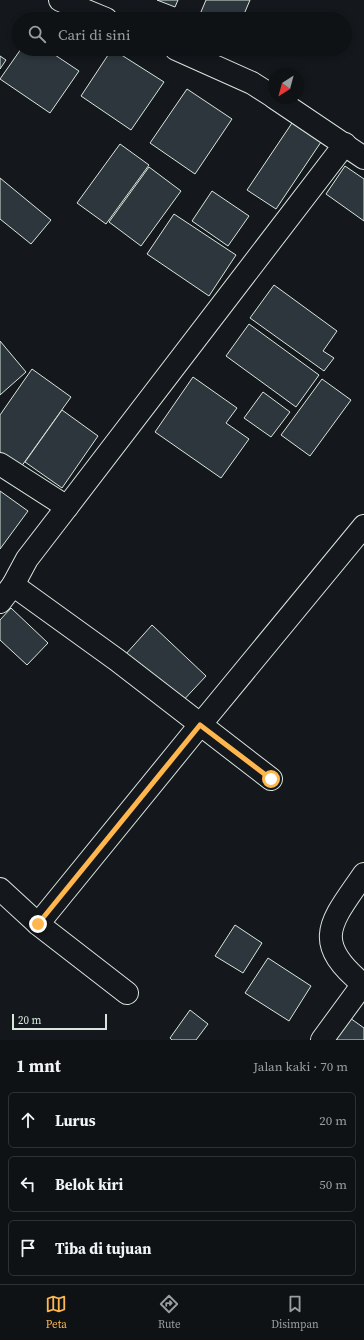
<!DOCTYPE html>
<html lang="id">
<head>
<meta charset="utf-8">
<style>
	:root { --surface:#0f1215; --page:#1d2022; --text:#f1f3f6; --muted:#9b9ea0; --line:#2f3234; --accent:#ffb74d }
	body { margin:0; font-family:"Source Serif 4",serif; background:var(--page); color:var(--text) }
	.compass { position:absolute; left:268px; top:68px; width:36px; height:36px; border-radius:50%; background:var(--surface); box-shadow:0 2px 6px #0003; rotate:216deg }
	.scale { position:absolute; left:12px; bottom:10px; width:95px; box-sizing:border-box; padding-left:4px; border:2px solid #d8e6dc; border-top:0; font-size:11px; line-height:14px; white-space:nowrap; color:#d8e6dc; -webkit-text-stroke:3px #14181c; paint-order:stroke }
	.stop { position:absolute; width:12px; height:12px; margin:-9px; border:3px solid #ffb74d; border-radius:50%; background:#fff }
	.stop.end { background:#ffb74d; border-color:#fff; box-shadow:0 1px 4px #0008 }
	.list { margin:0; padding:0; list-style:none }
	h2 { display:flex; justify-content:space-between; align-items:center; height:52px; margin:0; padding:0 16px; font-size:17px }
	h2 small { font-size:13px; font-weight:400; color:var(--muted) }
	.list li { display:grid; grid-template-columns:26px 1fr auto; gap:12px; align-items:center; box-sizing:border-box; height:56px; margin:0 8px 8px; padding:0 8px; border:1px solid var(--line); border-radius:6px }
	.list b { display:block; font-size:15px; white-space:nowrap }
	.list em { font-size:13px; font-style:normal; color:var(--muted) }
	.icon { flex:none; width:22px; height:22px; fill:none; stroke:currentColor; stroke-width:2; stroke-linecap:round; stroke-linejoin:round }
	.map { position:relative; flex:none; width:364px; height:1040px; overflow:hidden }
	.search { position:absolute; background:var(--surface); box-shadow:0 2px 6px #0003; left:12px; right:12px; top:12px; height:44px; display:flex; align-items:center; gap:10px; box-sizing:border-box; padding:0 14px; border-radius:22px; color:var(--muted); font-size:15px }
	.sheet { height:244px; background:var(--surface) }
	nav { display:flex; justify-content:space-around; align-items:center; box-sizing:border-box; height:56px; border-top:1px solid var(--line); background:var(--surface); font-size:11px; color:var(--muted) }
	nav a { display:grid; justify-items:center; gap:2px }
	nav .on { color:var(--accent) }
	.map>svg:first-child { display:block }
	.building { fill:#2c363c; stroke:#d8e6dc }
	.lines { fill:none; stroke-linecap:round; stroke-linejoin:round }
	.minor-casing { stroke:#d8e6dc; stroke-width:24 }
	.minor { stroke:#14181c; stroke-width:22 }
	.route { stroke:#ffb74d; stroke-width:5 }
</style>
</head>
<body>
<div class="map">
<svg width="364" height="1040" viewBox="0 0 364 1040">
	<rect width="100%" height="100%" fill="#14181c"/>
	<g class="building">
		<polygon points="157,0 178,0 175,7"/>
		<polygon points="206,0 250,0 242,19 198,19"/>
		<polygon points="21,49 46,49 79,71 50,113 0,79"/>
		<polygon points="112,49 164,82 131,130 81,96"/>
		<polygon points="0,56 6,60 0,69"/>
		<polygon points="187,89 232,119 195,174 150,143"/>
		<polygon points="292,123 321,142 276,209 247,190"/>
		<polygon points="120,144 149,165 106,224 77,203"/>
		<polygon points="345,166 364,179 364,221 326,194"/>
		<polygon points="149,167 181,191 141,246 109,222"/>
		<polygon points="0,178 51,220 31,244 0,219"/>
		<polygon points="212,191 249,216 228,246 192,221"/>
		<polygon points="174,214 236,255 209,296 147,254"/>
		<polygon points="274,285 337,331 323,351 334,358 324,371 250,318"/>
		<polygon points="249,324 319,375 296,407 226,356"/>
		<polygon points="0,341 26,372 0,395"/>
		<polygon points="32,369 71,397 21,467 0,452 0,415"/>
		<polygon points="193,377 237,408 226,423 249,439 221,478 155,432"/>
		<polygon points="322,379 351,400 310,456 281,435"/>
		<polygon points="263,392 290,412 271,437 244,418"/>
		<polygon points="62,410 98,436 62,488 25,462"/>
		<polygon points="0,491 28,511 0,549"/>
		<polygon points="11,608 48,643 27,665 0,640 0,620"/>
		<polygon points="152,625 206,676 179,705 125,655"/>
		<polygon points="235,925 262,943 243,973 215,956"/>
		<polygon points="268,958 311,986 289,1021 245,993"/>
		<polygon points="190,1010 208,1024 196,1040 172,1040 170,1038"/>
		<polygon points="350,1018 364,1028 364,1040 335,1040"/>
	</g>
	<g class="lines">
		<defs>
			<g id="minor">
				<polyline points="60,0 106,19"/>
				<polyline points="176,49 252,83 274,97"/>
				<polyline points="275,98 364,158"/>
				<polyline points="0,464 67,507"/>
				<polyline points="13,585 117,660 271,779"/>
				<polyline points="0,602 13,585 27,559 67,507 345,144"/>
				<path d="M364,874C332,921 309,941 364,985"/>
				<polyline points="0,889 38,924 127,993"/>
				<polyline points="38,924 200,725 364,526"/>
				<polyline points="322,1040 363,984"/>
			</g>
		</defs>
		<use href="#minor" class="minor-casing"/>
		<use href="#minor" class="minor"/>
	</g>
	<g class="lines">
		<polyline class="route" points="38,924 200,725 271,779"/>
	</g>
</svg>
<svg class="compass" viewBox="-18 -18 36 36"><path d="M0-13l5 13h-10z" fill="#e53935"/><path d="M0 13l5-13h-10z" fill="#9b9ea0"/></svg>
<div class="scale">20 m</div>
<div class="stop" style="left:271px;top:779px"></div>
<div class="stop end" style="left:38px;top:924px"></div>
<div class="search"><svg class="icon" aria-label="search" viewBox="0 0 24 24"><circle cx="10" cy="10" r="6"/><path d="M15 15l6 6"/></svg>Cari di sini</div>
</div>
<section class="sheet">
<h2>1 mnt<small>Jalan kaki · 70 m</small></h2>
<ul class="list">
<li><svg class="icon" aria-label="ahead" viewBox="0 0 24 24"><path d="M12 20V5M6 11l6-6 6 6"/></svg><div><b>Lurus</b></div><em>20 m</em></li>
<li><svg class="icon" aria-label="left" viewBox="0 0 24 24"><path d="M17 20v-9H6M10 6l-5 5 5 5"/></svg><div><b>Belok kiri</b></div><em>50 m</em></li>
<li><svg class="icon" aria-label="arrive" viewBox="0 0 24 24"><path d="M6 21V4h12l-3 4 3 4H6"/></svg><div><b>Tiba di tujuan</b></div></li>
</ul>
</section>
<nav>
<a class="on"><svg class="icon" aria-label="map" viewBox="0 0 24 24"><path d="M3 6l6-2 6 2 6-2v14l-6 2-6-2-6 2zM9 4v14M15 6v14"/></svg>Peta</a>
<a><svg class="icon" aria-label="directions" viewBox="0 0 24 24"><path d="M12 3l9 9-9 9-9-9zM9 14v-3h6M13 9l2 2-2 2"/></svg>Rute</a>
<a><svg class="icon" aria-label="saved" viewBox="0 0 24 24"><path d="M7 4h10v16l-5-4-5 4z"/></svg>Disimpan</a>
</nav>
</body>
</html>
